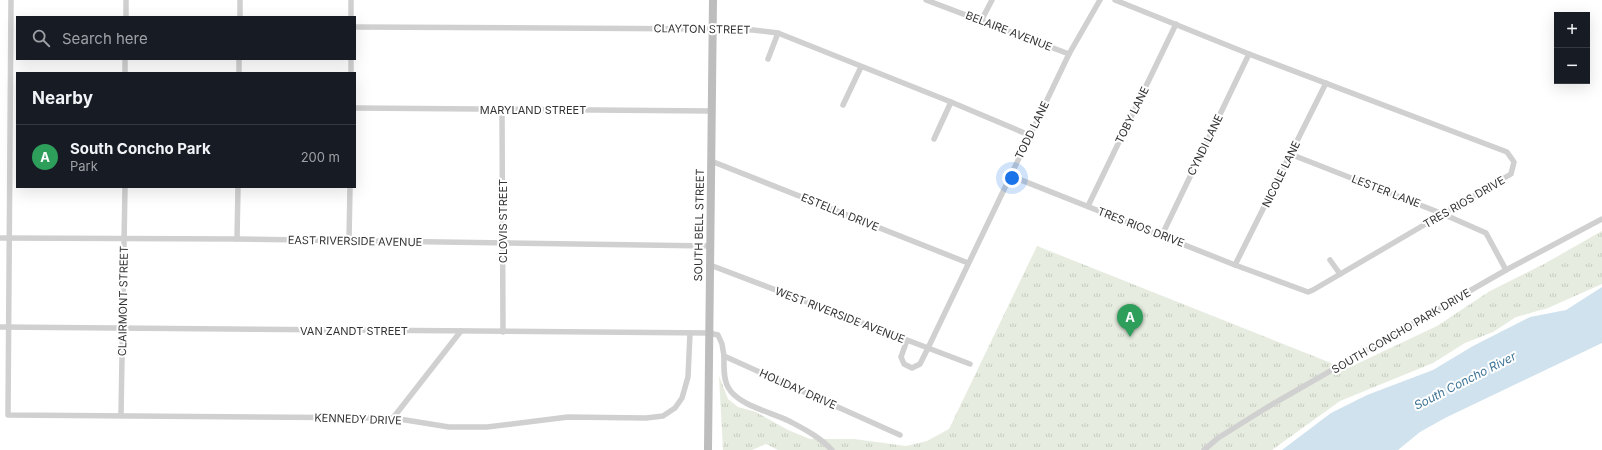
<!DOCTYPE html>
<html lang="en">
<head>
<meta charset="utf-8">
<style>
	:root { --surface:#171b24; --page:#20242c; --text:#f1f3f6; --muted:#9ea1a6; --line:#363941; --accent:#ea580c }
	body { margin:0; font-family:Inter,sans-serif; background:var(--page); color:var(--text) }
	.controls { position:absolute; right:12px; top:12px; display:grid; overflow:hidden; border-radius:0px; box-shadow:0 4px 16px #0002 }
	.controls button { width:36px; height:36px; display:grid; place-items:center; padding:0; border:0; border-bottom:1px solid var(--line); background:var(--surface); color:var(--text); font:20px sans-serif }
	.you { position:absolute; left:1012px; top:178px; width:14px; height:14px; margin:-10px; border:3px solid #fff; border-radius:50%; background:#1a73e8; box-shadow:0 0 0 6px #1a73e833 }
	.badge { display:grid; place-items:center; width:26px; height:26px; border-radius:50%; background:var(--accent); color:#fff; font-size:13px; font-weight:700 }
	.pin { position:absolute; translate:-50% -33px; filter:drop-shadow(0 1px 2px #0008) }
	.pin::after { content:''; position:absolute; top:21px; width:14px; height:12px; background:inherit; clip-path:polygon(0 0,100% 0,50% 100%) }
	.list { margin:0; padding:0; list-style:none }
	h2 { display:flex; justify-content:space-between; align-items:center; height:52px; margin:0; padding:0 16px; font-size:17px }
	h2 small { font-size:13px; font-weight:400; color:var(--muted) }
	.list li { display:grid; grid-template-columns:26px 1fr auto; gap:12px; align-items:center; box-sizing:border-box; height:64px; padding:0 16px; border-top:1px solid var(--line) }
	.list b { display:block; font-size:15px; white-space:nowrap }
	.list p { margin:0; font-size:13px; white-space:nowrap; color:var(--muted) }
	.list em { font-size:13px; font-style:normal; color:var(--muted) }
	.icon { flex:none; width:22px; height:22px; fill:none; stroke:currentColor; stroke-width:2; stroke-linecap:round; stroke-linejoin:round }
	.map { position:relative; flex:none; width:1602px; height:450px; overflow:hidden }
	.search { position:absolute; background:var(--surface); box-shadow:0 4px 16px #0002; left:16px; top:16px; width:340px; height:44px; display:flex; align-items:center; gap:10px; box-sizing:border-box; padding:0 14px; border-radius:0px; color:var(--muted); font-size:15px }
	.panel { position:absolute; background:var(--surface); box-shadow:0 4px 16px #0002; left:16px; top:72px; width:340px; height:116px; border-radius:0px }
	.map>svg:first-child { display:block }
	.park { fill:url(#park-tufts) }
	.water { fill:#cfe2ee }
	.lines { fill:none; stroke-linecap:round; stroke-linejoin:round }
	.street { stroke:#d0d0d0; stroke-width:5.5 }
	.secondary { stroke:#bdbdbd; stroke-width:8 }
	.labels { text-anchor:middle; stroke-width:4; stroke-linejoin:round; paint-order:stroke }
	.street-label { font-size:11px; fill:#333; stroke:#fff }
	.water-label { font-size:12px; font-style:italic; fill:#3f7597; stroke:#fff }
</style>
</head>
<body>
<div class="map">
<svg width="1602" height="450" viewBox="0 0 1602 450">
	<defs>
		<pattern id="park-tufts" width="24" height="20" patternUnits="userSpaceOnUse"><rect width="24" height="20" fill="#e6ecdf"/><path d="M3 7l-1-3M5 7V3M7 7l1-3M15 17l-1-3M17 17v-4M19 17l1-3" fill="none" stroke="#c6cbc0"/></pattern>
	</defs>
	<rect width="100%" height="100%" fill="#fff"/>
	<polygon class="park" points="1602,231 1602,284 1548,308 1516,317 1493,332 1465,343 1433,363 1340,401 1272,450 778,450 766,444 752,450 723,450 719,376 728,399 738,407 756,412 788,430 810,439 854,439 906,446 927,441 949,429 1037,246 1346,369 1437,326 1490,291 1544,264"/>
	<polygon class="water" points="1602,287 1602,343 1445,418 1420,432 1398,450 1282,450 1331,413 1367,395 1433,370 1473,346 1530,317 1566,310"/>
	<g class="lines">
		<g class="street">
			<polyline points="11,0 8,415 393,418 449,427 487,427 568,417 646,418 663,416 675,408 682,398 688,377 690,333"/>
			<polyline points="926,0 1069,54"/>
			<polyline points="126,17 126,0"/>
			<polyline points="240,17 240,0"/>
			<polyline points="351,17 351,0"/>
			<polyline points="981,21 992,0"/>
			<polyline points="355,27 712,29 753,30 778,33 951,102 1029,135"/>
			<polyline points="351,59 351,73"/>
			<polyline points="768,59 778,33"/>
			<polyline points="125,73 125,59"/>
			<polyline points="239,73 239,59"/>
			<polyline points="843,105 861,67"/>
			<polyline points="355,108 711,111"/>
			<polyline points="502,110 503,332"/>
			<polyline points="934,139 951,102"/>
			<polyline points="1290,154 1443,214 1486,233 1506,270"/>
			<polyline points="711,161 968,263"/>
			<polyline points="1011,176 1235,265 1308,292 1313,290 1511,174 1514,162 1507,152 1249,54 1115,0"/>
			<polyline points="1088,206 1176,24"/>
			<polyline points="1162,235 1249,54"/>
			<polyline points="0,238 237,239 710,246"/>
			<polyline points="237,239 238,187"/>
			<polyline points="349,240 350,187"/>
			<polyline points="1330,260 1340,274"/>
			<polyline points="710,265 970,364"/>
			<polyline points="1235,265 1326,83"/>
			<polyline points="0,327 709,333 718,335 722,344 724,356 900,435"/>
			<polyline points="907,340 901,357 904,364 912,368 920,364 928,348 1069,54 1100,0"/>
			<path d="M724,356C724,366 723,378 728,387C737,405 771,412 789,421C804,429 820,437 832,450"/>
			<polyline points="121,415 125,187"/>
			<polyline points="393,418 461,331"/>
			<polyline points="1204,450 1218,438 1266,408 1506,270 1602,219"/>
		</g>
		<polyline class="secondary" points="708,450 713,0"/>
	</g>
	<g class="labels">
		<g class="street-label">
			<text transform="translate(702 29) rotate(1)" y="4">CLAYTON STREET</text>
			<text transform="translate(1009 31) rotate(21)" y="4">BELAIRE AVENUE</text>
			<text x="533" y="114">MARYLAND STREET</text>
			<text transform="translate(1132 115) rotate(-64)" y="4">TOBY LANE</text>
			<text transform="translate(1032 130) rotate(-64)" y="4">TODD LANE</text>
			<text transform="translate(1205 145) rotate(-64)" y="4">CYNDI LANE</text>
			<text transform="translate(1281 174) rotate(-64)" y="4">NICOLE LANE</text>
			<text transform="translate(1386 191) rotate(21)" y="4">LESTER LANE</text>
			<text transform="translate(1464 202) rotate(-30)" y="4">TRES RIOS DRIVE</text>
			<text transform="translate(840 212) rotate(22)" y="4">ESTELLA DRIVE</text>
			<text transform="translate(503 221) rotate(-90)" y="4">CLOVIS STREET</text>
			<text transform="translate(699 225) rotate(-89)" y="4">SOUTH BELL STREET</text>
			<text transform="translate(1141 227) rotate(21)" y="4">TRES RIOS DRIVE</text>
			<text transform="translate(355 241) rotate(1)" y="4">EAST RIVERSIDE AVENUE</text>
			<text transform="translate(123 301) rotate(-89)" y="4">CLAIRMONT STREET</text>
			<text transform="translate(840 315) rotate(21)" y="4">WEST RIVERSIDE AVENUE</text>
			<text x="354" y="335">VAN ZANDT STREET</text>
			<text transform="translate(1401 331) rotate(-30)" y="4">SOUTH CONCHO PARK DRIVE</text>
			<text transform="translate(798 389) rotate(24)" y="4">HOLIDAY DRIVE</text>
			<text transform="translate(358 419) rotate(2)" y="4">KENNEDY DRIVE</text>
		</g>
		<g class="water-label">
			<text transform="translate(1465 381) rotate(-27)" y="4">South Concho River</text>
		</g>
	</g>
</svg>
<div class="controls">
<button>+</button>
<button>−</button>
</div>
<div class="you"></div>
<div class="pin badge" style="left:1130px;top:337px;background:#2e9e5b">A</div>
<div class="search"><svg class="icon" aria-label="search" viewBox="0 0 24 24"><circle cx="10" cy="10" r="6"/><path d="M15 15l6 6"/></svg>Search here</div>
<section class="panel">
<h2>Nearby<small></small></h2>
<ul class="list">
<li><span class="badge" style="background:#2e9e5b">A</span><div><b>South Concho Park</b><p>Park</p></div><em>200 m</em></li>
</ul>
</section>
</div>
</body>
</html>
